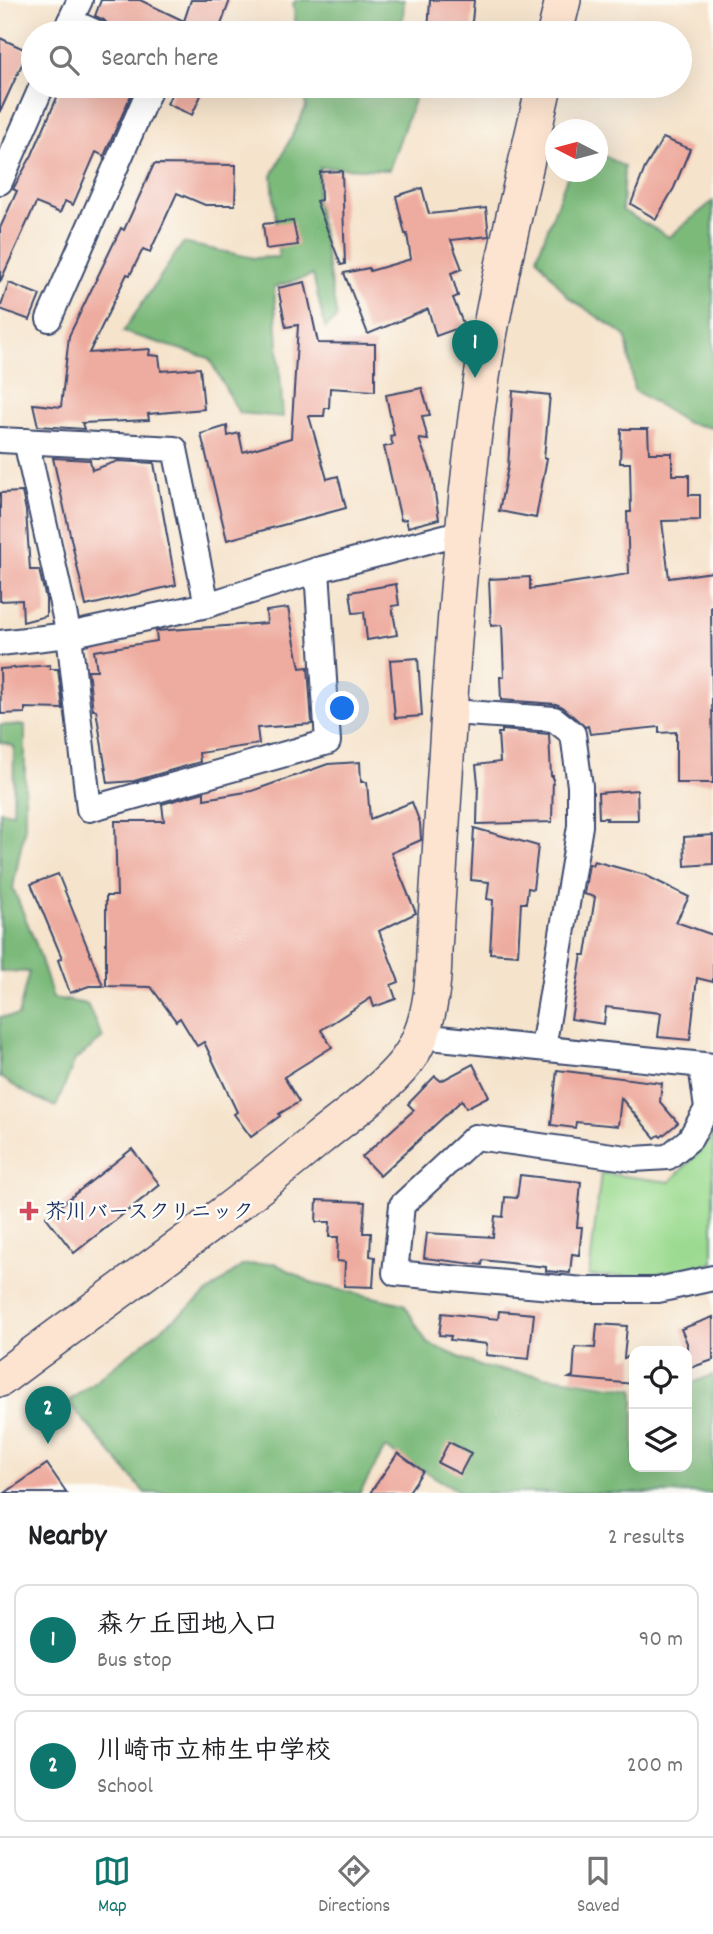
<!DOCTYPE html>
<html lang="en">
<head>
<meta charset="utf-8">
<style>
	:root { --surface:#fff; --page:#f6f6f6; --text:#202124; --muted:#757577; --line:#e0e0e0; --accent:#0f766e }
	body { margin:0; font-family:Dekko,"Klee One",sans-serif; background:var(--page); color:var(--text) }
	.controls { position:absolute; right:21px; bottom:21px; display:grid; overflow:hidden; border-radius:14px; box-shadow:0 7px 28px #0002 }
	.controls button { width:63px; height:63px; display:grid; place-items:center; padding:0; border:0; border-bottom:2px solid var(--line); background:var(--surface); color:var(--text); font:35px sans-serif }
	.compass { position:absolute; left:545px; top:119px; width:63px; height:63px; border-radius:50%; background:var(--surface); box-shadow:0 7px 28px #0002; rotate:276deg }
	.you { position:absolute; left:343px; top:709px; width:24px; height:24px; margin:-18px; border:5px solid #fff; border-radius:50%; background:#1a73e8; box-shadow:0 0 0 10px #1a73e833 }
	.badge { display:grid; place-items:center; width:46px; height:46px; border-radius:50%; background:var(--accent); color:#fff; font-size:23px; font-weight:700 }
	.pin { position:absolute; translate:-50% -58px; filter:drop-shadow(0 2px 4px #0008) }
	.pin::after { content:''; position:absolute; top:37px; width:24px; height:21px; background:inherit; clip-path:polygon(0 0,100% 0,50% 100%) }
	.list { margin:0; padding:0; list-style:none }
	h2 { display:flex; justify-content:space-between; align-items:center; height:91px; margin:0; padding:0 28px; font-size:30px }
	h2 small { font-size:23px; font-weight:400; color:var(--muted) }
	.list li { display:grid; grid-template-columns:46px 1fr auto; gap:21px; align-items:center; box-sizing:border-box; height:112px; margin:0 14px 14px; padding:0 14px; border:2px solid var(--line); border-radius:14px }
	.list b { display:block; font-size:26px; white-space:nowrap }
	.list p { margin:0; font-size:23px; white-space:nowrap; color:var(--muted) }
	.list em { font-size:23px; font-style:normal; color:var(--muted) }
	.icon { flex:none; width:38px; height:38px; fill:none; stroke:currentColor; stroke-width:2; stroke-linecap:round; stroke-linejoin:round }
	.map { position:relative; flex:none; width:713px; height:1493px; overflow:hidden }
	.search { position:absolute; background:var(--surface); box-shadow:0 7px 28px #0002; left:21px; right:21px; top:21px; height:77px; display:flex; align-items:center; gap:18px; box-sizing:border-box; padding:0 24px; border-radius:38px; color:var(--muted); font-size:26px }
	.sheet { height:343px; background:var(--surface) }
	nav { display:flex; justify-content:space-around; align-items:center; box-sizing:border-box; height:98px; border-top:2px solid var(--line); background:var(--surface); font-size:19px; color:var(--muted) }
	nav a { display:grid; justify-items:center; gap:4px }
	nav .on { color:var(--accent) }
	.map>svg:first-child { display:block }
	.green { fill:#9bda90; stroke:#5b8477; stroke-width:2 }
	.forest { fill:#7cba7a; stroke:#4c746c; stroke-width:2 }
	.building { fill:#eeab9f }
	.lines { fill:none; stroke-linecap:round; stroke-linejoin:round }
	.street-casing { stroke:#3c4a6e; stroke-width:28 }
	.secondary-casing { stroke:#3c4a6e; stroke-width:38 }
	.street { stroke:#fff; stroke-width:24 }
	.secondary { stroke:#fde4d0; stroke-width:35 }
	.poi-dot { fill:#d1495b; stroke:#fdfcf7; stroke-width:2.5 }
	.labels { text-anchor:middle; stroke-width:5; stroke-linejoin:round; paint-order:stroke }
	.poi-label { font-size:21px; font-weight:bold; fill:#1b2f5e; stroke:#fdfcf7; text-anchor:start }
</style>
</head>
<body>
<div class="map">
<svg width="713" height="1493" viewBox="0 0 713 1493">
	<rect width="100%" height="100%" fill="#fdfcf7"/>
	<filter id="ink" filterUnits="userSpaceOnUse"><feTurbulence type="fractalNoise" baseFrequency=".0143" numOctaves="2"/><feDisplacementMap in="SourceGraphic" scale="14" xChannelSelector="R" yChannelSelector="G"/><feConvolveMatrix kernelMatrix="1 2 1 2 8 2 1 2 1" color-interpolation-filters="sRGB"/></filter>
	<filter id="wash" filterUnits="userSpaceOnUse"><feTurbulence type="fractalNoise" baseFrequency=".00686" numOctaves="4" result="noise"/><feDisplacementMap in="SourceGraphic" scale="28" xChannelSelector="R" yChannelSelector="G"/><feGaussianBlur stdDeviation="1.57" result="paint"/><feColorMatrix in="noise" values="0 0 0 0 0 0 0 0 0 0 0 0 0 0 0 0 0 1.4 0 .05"/><feComposite in="paint" operator="in"/></filter>
	<g filter="url(#wash)">
		<rect width="100%" height="100%" fill="#f5e3cb"/>
		<polygon class="green" points="713,1115 713,1263 644,1276 589,1276 601,1173 670,1182 710,1140"/>
		<g class="forest">
			<polygon points="296,0 404,0 402,33 297,33 293,4"/>
			<polygon points="303,86 419,86 389,170 320,167 316,199 337,318 325,328 313,275 274,287 283,417 239,413 209,358 123,332 183,243 254,258 279,257 272,176 306,107"/>
			<polygon points="598,152 624,167 622,210 669,237 713,201 713,428 687,423 634,390 626,336 568,297 537,257 569,172 598,172"/>
			<polygon points="0,725 25,725 25,826 13,888 36,944 53,998 87,1004 103,1038 75,1060 56,1107 26,1093 0,1077 0,1017 18,1016 29,972 0,971 0,811 13,813 14,746 0,742"/>
			<polygon points="274,1263 314,1284 404,1304 427,1343 482,1367 634,1389 634,1467 687,1467 687,1385 713,1375 713,1493 462,1493 385,1448 360,1493 145,1493 68,1402 243,1265"/>
		</g>
		<g id="blocks">
			<g class="building">
				<polygon points="101,0 140,0 184,21 191,0 230,0 218,33 126,33 110,27 104,20 95,16"/>
				<polygon points="430,0 474,0 471,33 428,33"/>
				<polygon points="0,38 28,51 0,112"/>
				<polygon points="62,86 135,86 104,156 96,152 73,205 65,201 60,213 36,203 0,282 0,228 17,191 13,189 32,155"/>
				<polygon points="175,86 191,86 203,91 192,115 167,104"/>
				<polygon points="663,138 690,149 674,188 656,219 631,204 645,168"/>
				<polygon points="154,164 236,165 235,205 205,205 177,193 150,252 143,249 130,275 127,274 89,353 150,349 149,355 159,356 161,371 200,368 204,409 148,414 149,420 82,423 84,429 38,426 33,404 61,407 69,336 121,228 124,230"/>
				<polygon points="342,171 345,264 341,265 316,201 321,200 320,172"/>
				<polygon points="422,188 429,214 486,208 489,236 451,240 462,269 451,273 458,296 453,298 464,326 436,336 428,309 368,334 344,273 369,268 370,271 411,259 407,234 405,234 396,196"/>
				<polygon points="293,221 298,245 266,249 263,224"/>
				<polygon points="305,282 318,343 375,344 375,391 330,388 329,408 325,408 324,416 309,416 327,479 338,476 346,508 227,540 201,434 227,426 228,436 239,433 243,452 291,438 298,325 286,327 278,288"/>
				<polygon points="9,283 40,295 30,320 0,309"/>
				<polygon points="422,388 430,415 422,416 428,440 419,439 432,474 439,519 408,527 406,519 401,520 384,447 393,445 390,436 394,435 386,395"/>
				<polygon points="513,391 550,395 544,458 547,458 536,518 499,511 508,467"/>
				<polygon points="621,429 648,429 649,453 672,453 672,475 689,475 689,495 700,495 700,520 662,521 669,578 713,572 713,607 711,607 713,783 676,783 676,732 659,733 659,727 590,734 588,726 585,727 563,707 556,704 501,700 500,677 504,677 502,625 491,626 489,579 530,577 530,589 629,574 627,512 631,512 630,463 620,463"/>
				<polygon points="53,458 90,460 92,470 118,461 154,463 176,585 86,606"/>
				<polygon points="22,492 26,511 30,570 39,570 46,599 46,616 23,622 22,600 0,601 0,493"/>
				<polygon points="396,584 399,605 392,606 397,635 367,640 364,612 353,613 350,592"/>
				<polygon points="288,608 300,668 308,667 312,724 257,728 259,744 199,753 200,762 134,781 108,783 96,710 93,710 88,670 97,670 94,651 157,641 156,631 267,623 266,611"/>
				<polygon points="418,658 422,716 395,718 390,660"/>
				<polygon points="50,665 50,669 58,669 63,709 25,708 25,713 1,714 0,669"/>
				<polygon points="502,730 549,734 551,776 553,776 552,822 477,824 478,783 476,765 500,762 498,733 502,733"/>
				<polygon points="360,762 361,782 367,782 370,819 412,802 420,823 421,840 391,853 416,913 379,931 399,982 391,985 396,999 374,1007 371,998 321,1030 332,1047 284,1077 299,1102 279,1114 280,1116 251,1137 234,1114 237,1112 204,1042 197,1046 180,1018 176,1021 151,987 106,986 106,896 117,896 115,821 164,821 162,804 204,792 204,799 252,791 328,764"/>
				<polygon points="637,790 638,820 606,820 607,818 599,818 598,793"/>
				<polygon points="474,828 538,846 533,889 528,888 526,903 521,903 518,955 490,953 493,900 487,899 489,882 471,880"/>
				<polygon points="713,835 713,864 685,866 684,837"/>
				<polygon points="594,861 645,875 689,897 676,922 713,935 713,982 697,978 690,1040 658,1037 661,1013 606,1007 604,1024 571,1019 582,955 586,955 595,897 584,894 589,864 592,865"/>
				<polygon points="58,874 103,986 89,986 70,993 58,960 62,958 31,884"/>
				<polygon points="473,1064 489,1096 466,1108 462,1100 380,1176 362,1157 414,1110 408,1104 435,1076 441,1081"/>
				<polygon points="557,1070 662,1083 660,1102 678,1123 661,1137 659,1135 655,1138 621,1098 618,1126 576,1122 575,1128 551,1125"/>
				<polygon points="132,1149 160,1185 74,1253 46,1217"/>
				<polygon points="520,1175 581,1182 577,1227 582,1227 579,1255 572,1254 570,1273 546,1271 546,1267 483,1260 482,1265 424,1258 427,1233 493,1237 495,1216 503,1217 505,1197 517,1198"/>
				<polygon points="317,1200 365,1202 363,1233 371,1233 370,1256 375,1257 373,1287 344,1286 345,1262 337,1261 338,1237 329,1237 330,1222 316,1222"/>
				<polygon points="499,1311 534,1314 529,1359 486,1355 487,1344 450,1340 451,1336 439,1335 442,1313 498,1319"/>
				<polygon points="713,1317 713,1360 687,1369 687,1343 681,1329"/>
				<polygon points="597,1324 627,1326 624,1358 634,1355 634,1384 569,1378 573,1376 575,1347 595,1348"/>
				<polygon points="449,1442 471,1453 460,1474 438,1463"/>
				<polygon points="398,1453 423,1471 408,1493 370,1493"/>
				<polygon points="47,1464 67,1493 5,1493"/>
			</g>
		</g>
	</g>
	<g filter="url(#ink)">
		<use href="#blocks" fill-opacity="0" stroke="#3c4a6e" stroke-width="2"/>
		<g class="lines">
			<defs>
				<g id="street">
					<polyline points="70,21 80,0"/>
					<polyline points="65,33 70,21 97,33"/>
					<polyline points="0,182 42,86"/>
					<polyline points="49,319 151,86"/>
					<polyline points="0,440 175,449 207,605"/>
					<polyline points="26,441 69,635 89,809 328,742 317,570"/>
					<polyline points="0,643 69,635 207,605 317,570 463,532"/>
					<polyline points="451,712 554,719 573,734 580,786 580,826 543,1048"/>
					<polyline points="420,1036 713,1066"/>
					<polyline points="701,1065 707,1109 690,1139 668,1157 634,1159 475,1137 402,1205 395,1273 584,1290 658,1290 713,1278"/>
				</g>
				<g id="secondary">
					<polyline points="555,33 563,0"/>
					<path d="M0,1379C106,1299 216,1224 318,1139C346,1116 384,1090 406,1062C429,1032 434,987 434,950C446,773 453,594 476,418C491,305 519,196 544,86"/>
				</g>
			</defs>
			<use href="#street" class="street-casing"/>
			<use href="#secondary" class="secondary-casing"/>
			<use href="#street" class="street"/>
			<use href="#secondary" class="secondary"/>
		</g>
	</g>
	<path class="poi-dot" d="M25.5 1200.5h7v7h7v7h-7v7h-7v-7h-7v-7h7z"/>
	<g class="labels">
		<g class="poi-label">
			<text x="45" y="1218">芥川バースクリニック</text>
		</g>
	</g>
</svg>
<div class="controls">
<button><svg class="icon" aria-label="locate" viewBox="0 0 24 24"><circle cx="12" cy="12" r="6"/><path d="M12 2v4M12 18v4M2 12h4M18 12h4"/></svg></button>
<button><svg class="icon" aria-label="layers" viewBox="0 0 24 24"><path d="M12 4l9 5-9 5-9-5zM3 14l9 5 9-5"/></svg></button>
</div>
<svg class="compass" viewBox="-18 -18 36 36"><path d="M0-13l5 13h-10z" fill="#e53935"/><path d="M0 13l5-13h-10z" fill="#757577"/></svg>
<div class="you"></div>
<div class="pin badge" style="left:475px;top:378px">1</div>
<div class="pin badge" style="left:48px;top:1444px">2</div>
<div class="search"><svg class="icon" aria-label="search" viewBox="0 0 24 24"><circle cx="10" cy="10" r="6"/><path d="M15 15l6 6"/></svg>Search here</div>
</div>
<section class="sheet">
<h2>Nearby<small>2 results</small></h2>
<ul class="list">
<li><span class="badge">1</span><div><b>森ケ丘団地入口</b><p>Bus stop</p></div><em>90 m</em></li>
<li><span class="badge">2</span><div><b>川崎市立柿生中学校</b><p>School</p></div><em>200 m</em></li>
</ul>
</section>
<nav>
<a class="on"><svg class="icon" aria-label="map" viewBox="0 0 24 24"><path d="M3 6l6-2 6 2 6-2v14l-6 2-6-2-6 2zM9 4v14M15 6v14"/></svg>Map</a>
<a><svg class="icon" aria-label="directions" viewBox="0 0 24 24"><path d="M12 3l9 9-9 9-9-9zM9 14v-3h6M13 9l2 2-2 2"/></svg>Directions</a>
<a><svg class="icon" aria-label="saved" viewBox="0 0 24 24"><path d="M7 4h10v16l-5-4-5 4z"/></svg>Saved</a>
</nav>
</body>
</html>
